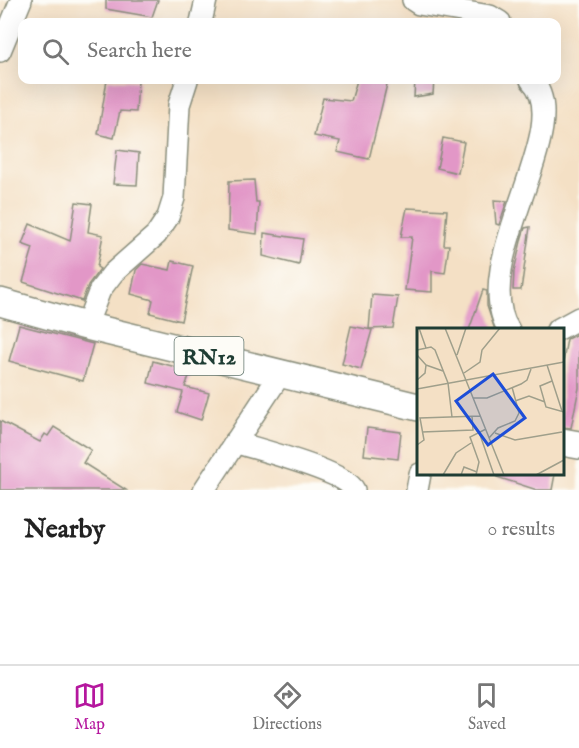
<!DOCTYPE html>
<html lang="en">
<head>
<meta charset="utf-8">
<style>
	:root { --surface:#fff; --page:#f6f6f6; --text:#222; --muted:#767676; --line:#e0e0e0; --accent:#b5179e }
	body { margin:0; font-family:"IM FELL English",serif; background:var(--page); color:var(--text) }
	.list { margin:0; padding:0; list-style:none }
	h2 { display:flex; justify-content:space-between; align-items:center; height:78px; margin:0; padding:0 24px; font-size:26px }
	h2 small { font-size:20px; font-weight:400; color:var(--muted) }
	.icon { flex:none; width:33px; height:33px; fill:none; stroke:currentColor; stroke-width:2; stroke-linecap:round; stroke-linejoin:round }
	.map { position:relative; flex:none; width:579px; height:490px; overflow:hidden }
	.search { position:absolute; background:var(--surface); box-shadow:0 6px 24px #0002; left:18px; right:18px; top:18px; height:66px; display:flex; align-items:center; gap:15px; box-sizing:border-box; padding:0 21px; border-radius:12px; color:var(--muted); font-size:22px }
	.sheet { height:174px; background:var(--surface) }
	nav { display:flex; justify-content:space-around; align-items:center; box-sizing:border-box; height:84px; border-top:2px solid var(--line); background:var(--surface); font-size:16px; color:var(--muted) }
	nav a { display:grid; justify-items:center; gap:3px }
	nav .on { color:var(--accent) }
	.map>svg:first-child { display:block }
	.building { fill:#e297c7 }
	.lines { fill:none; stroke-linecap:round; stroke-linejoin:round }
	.minor-casing { stroke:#8a8e7c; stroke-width:24 }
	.major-casing { stroke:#8a8e7c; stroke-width:30 }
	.minor { stroke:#fff; stroke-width:21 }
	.major { stroke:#fff; stroke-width:27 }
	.labels { text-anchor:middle; stroke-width:5; stroke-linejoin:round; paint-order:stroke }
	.shield { fill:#fdfcf7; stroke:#62766e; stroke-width:1.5 }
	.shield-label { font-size:22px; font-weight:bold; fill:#1f3d34 }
	.inset-road { fill:none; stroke:#9f9f8b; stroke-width:1.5 }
	.view { fill:#1d4ed8; fill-opacity:0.15; stroke:#1d4ed8; stroke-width:3 }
	.inset-edge { fill:none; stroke:#1f3d34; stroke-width:3 }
</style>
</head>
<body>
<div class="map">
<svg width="579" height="490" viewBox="0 0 579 490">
	<rect width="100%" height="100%" fill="#fdfcf7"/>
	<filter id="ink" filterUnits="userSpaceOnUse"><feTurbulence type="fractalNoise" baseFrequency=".0167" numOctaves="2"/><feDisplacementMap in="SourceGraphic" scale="12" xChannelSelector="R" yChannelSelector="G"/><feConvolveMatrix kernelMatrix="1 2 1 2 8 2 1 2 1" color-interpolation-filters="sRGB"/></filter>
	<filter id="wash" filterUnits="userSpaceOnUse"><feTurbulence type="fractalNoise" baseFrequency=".008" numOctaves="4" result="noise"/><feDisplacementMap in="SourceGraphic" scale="24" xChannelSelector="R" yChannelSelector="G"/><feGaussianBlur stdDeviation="1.35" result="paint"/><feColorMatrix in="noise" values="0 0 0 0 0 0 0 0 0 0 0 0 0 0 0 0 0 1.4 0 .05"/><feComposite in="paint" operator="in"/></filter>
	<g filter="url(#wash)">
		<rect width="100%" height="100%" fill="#f4e0c5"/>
		<g id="blocks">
			<g class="building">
				<polygon points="106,0 158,0 152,17 106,9"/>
				<polygon points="107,80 138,81 136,112 120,111 114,138 98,134"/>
				<polygon points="357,80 388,80 369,159 337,152 340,141 314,136 323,98 351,101"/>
				<polygon points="415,80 434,80 433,94 414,97"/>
				<polygon points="443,138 464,142 458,173 437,168"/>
				<polygon points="117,150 139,153 137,185 113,184"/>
				<polygon points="254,180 256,202 259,202 257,234 228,230 229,181"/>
				<polygon points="494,200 507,201 499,225 496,224"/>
				<polygon points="76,202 92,204 88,232 103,235 97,267 100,269 88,285 82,301 23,282 33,248 22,244 30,224 70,241"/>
				<polygon points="407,208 447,210 444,245 449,245 445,273 432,271 432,292 405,290 412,237 401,237"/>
				<polygon points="530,227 521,290 513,290 514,271 522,237 525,228"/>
				<polygon points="264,233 303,239 299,265 263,256"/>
				<polygon points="172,261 193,266 181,321 150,313 153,300 131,294 136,270 142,264 170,270"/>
				<polygon points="483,290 487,291 487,306 495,330 469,330"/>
				<polygon points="372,295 398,297 393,328 369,329"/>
				<polygon points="19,325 93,344 83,381 9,361"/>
				<polygon points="351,326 372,330 361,369 342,364"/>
				<polygon points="579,333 579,388 571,428 562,427 562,367 567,339"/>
				<polygon points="153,361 191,371 185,387 209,393 201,420 177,412 183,392 148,383"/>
				<polygon points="0,421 40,442 45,434 48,436 54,427 91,450 83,463 126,490 0,490"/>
				<polygon points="367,428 401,432 398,459 364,455"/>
				<polygon points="498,474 555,474 552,490 537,490 497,477"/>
			</g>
		</g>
	</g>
	<g filter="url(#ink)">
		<use href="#blocks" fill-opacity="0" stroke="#8a8e7c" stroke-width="1.5"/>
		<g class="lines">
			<defs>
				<g id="minor">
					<polyline points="413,0 419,4 490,16 500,22"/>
					<polyline points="201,22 206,0"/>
					<polyline points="0,51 21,0"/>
					<polyline points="86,326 100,290 113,273 156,235 168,217 174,198 179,105 187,80"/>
					<path d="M509,330C466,264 579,125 531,80"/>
					<polyline points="557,330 579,318"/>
					<path d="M235,442C259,450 345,471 354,490"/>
					<polyline points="204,490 281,373"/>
					<polyline points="417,490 420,474"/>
				</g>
				<g id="major">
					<polyline points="0,302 86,326 418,407"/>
					<polyline points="562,442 579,445"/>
				</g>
			</defs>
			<use href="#minor" class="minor-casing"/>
			<use href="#major" class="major-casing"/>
			<use href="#minor" class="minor"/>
			<use href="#major" class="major"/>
		</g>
	</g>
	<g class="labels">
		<rect class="shield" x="174.5" y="337" width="69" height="38" rx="4.5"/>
		<g class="shield-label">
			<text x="209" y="364">RN12</text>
		</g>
	</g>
	<g transform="translate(417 328)">
		<rect width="147" height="147" fill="#f4e0c5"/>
		<path class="inset-road" d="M2,0L9,20M28,0L87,147M0,22L14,19L18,22L31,55L35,89M0,27L9,37L8,45L0,52M40,27L49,0M9,37L26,43M130,37L145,83M47,45L63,34L65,22L83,0M135,53L123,58L129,79L147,84M0,61L147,34M56,70H70L104,56L110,52L114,41M98,73L112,68L128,74M5,104L56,102L55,88M62,104L77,147M78,105L98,112L145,104M72,110L81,100L98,93L102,85L95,59M0,117L7,112L3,90L63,88M26,147L39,125L54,115M44,147L47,139L60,144M59,147L62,134L53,109L69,101M119,147L147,132"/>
		<path class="view" d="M76,46L108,90L71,117L39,73Z"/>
		<rect width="147" height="147" class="inset-edge"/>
	</g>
</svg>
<div class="search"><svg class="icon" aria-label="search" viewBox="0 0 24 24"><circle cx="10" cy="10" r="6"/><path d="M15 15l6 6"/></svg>Search here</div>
</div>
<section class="sheet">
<h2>Nearby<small>0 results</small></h2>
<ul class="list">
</ul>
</section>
<nav>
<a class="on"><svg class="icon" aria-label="map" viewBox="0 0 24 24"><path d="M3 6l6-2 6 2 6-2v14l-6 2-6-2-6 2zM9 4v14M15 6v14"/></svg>Map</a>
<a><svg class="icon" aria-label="directions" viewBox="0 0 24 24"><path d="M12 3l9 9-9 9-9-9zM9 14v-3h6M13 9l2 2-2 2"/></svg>Directions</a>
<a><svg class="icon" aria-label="saved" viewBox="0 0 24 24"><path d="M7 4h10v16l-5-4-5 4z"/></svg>Saved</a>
</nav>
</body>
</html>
